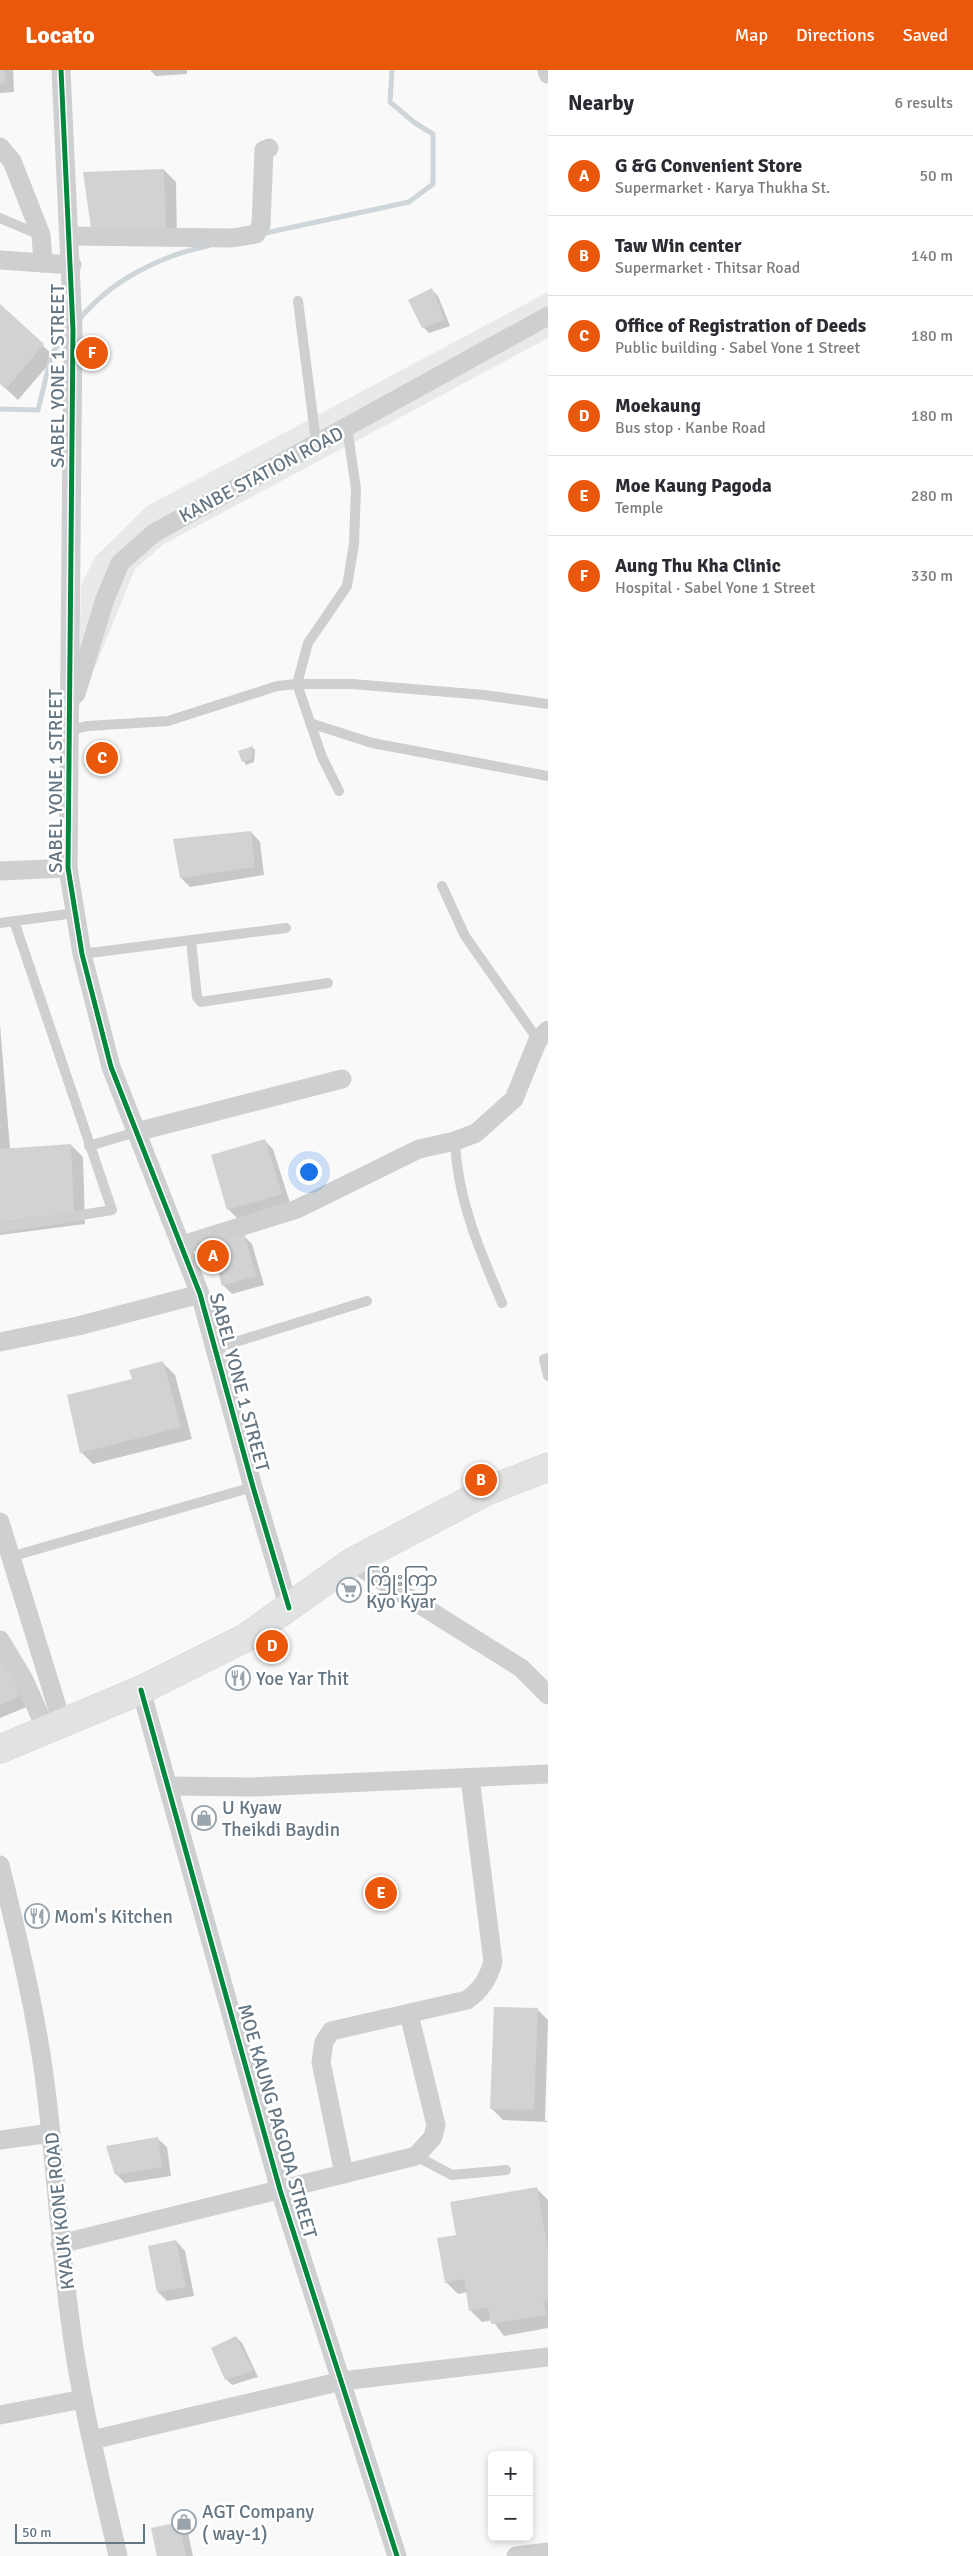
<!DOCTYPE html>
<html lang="en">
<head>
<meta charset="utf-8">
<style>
	:root { --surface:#fff; --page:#f2f2f3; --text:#2b2b33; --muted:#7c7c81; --line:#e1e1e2; --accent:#ea580c }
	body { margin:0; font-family:Signika,"Noto Sans Myanmar",sans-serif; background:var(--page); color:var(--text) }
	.controls { position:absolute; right:15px; bottom:15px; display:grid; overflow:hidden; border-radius:8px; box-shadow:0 2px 8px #0003 }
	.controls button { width:45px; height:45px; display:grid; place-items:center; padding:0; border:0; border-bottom:1px solid var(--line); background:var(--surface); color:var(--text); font:25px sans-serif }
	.scale { position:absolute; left:15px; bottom:12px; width:130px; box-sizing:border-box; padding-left:5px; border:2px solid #657683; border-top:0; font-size:14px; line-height:18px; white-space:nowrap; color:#657683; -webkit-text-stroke:4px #fff; paint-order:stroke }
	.you { position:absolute; left:308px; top:1101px; width:18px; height:18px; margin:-12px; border:4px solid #fff; border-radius:50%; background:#1a73e8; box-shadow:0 0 0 8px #1a73e833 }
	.badge { display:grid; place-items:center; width:32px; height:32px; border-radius:50%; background:var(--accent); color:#fff; font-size:16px; font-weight:700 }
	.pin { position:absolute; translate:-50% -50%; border:2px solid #fff; box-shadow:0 1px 5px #0006 }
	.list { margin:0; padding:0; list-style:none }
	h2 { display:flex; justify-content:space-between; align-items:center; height:65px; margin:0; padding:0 20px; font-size:21px }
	h2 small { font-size:16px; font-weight:400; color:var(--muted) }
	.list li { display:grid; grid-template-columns:32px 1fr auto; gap:15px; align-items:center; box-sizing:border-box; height:80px; padding:0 20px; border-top:1px solid var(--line) }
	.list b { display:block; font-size:19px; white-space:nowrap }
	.list p { margin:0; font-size:16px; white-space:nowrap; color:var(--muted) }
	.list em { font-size:16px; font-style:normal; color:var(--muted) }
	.map { position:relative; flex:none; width:548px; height:2486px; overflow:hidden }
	header { display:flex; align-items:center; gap:30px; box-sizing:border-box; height:70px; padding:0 25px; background:var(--accent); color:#fff }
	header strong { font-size:24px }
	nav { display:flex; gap:28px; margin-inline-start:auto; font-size:18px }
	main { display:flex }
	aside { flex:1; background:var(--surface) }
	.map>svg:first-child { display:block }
	.built { fill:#e8e9e9 }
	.shadow { fill:#0003 }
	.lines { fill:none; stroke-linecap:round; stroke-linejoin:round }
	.stream { stroke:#ced6d9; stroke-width:5 }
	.building { fill:#d0d2d3 }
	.primary-casing { stroke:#d5d6d7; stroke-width:29 }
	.lane { stroke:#cecfd0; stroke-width:10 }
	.street { stroke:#cecfd0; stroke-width:19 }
	.primary { stroke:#e1e2e2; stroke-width:28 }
	.cycleway-casing { stroke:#fff; stroke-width:8 }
	.cycleway { stroke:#00873e; stroke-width:5 }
	.labels { text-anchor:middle; stroke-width:5; stroke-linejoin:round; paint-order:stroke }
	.street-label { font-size:19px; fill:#657683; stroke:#fff }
	.poi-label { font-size:19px; fill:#657683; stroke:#fff; text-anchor:start }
</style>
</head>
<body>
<header>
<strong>Locato</strong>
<nav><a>Map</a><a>Directions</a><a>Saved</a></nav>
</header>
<main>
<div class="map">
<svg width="548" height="2486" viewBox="0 0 548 2486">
	<rect width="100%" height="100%" fill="#f9f9f9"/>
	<polygon class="built" points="548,222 548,268 164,474 135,499 78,639 81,515 95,487 147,436"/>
	<g class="shadow">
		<polygon points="0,0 13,0 14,22 0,23"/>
		<polygon points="150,0 187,0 187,4 156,6"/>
		<polygon points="164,100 176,112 177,170 85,103"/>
		<polygon points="432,220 438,226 450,256 429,263 423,257"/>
		<polygon points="0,236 55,287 18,330 0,313"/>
		<polygon points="252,677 255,680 254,692 246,695 239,682"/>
		<polygon points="251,762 260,772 264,805 190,817 181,808"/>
		<polygon points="0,954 10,1079 71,1075 83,1087 85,1154 0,1165"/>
		<polygon points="264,1070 273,1079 290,1133 238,1149 228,1139"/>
		<polygon points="243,1165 252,1174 264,1215 232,1224 223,1215"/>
		<polygon points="163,1293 175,1305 192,1369 93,1394 81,1382 133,1310"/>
		<polygon points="0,1588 29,1636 0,1648"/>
		<polygon points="538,1940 548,1950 545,2051 548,2051 548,2055 548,2052 503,2050 491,2038"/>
		<polygon points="157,2068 167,2077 171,2106 125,2113 116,2104"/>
		<polygon points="537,2119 548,2130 548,2258 504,2266 492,2250 482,2252 470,2240 467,2222 458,2224 446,2212 457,2166"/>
		<polygon points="176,2171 185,2181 194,2226 167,2231 158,2222"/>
		<polygon points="236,2267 242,2273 258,2307 232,2315 226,2309"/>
		<polygon points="179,2453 188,2463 193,2486 159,2486"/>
	</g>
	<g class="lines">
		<g class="stream">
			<polyline points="261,164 409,132 433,114 433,64 415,53 390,32 392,0"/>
			<path d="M78,251C110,211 159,186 208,176"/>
			<polyline points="0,339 38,340 52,283 68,263"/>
		</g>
	</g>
	<g class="building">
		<polygon points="0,0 5,0 5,13 0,14"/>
		<polygon points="164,99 166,159 91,158 83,102"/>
		<polygon points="432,218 445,250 422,258 408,230"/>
		<polygon points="0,234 44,274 6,319 0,314"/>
		<polygon points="253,676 252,689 242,692 238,681"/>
		<polygon points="251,761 255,797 180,808 173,769"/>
		<polygon points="265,1069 282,1124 227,1140 211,1085"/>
		<polygon points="71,1074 74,1142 0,1152 0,1079"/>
		<polygon points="244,1163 256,1206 222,1216 210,1173"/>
		<polygon points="163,1291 181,1357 80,1383 67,1325 132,1309 129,1300"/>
		<polygon points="3,1585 20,1626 0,1635 0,1587"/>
		<polygon points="494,1937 538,1938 534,2040 490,2039"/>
		<polygon points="158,2067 162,2097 115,2105 106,2076"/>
		<polygon points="537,2117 548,2181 548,2231 543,2231 546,2245 491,2254 488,2237 469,2241 464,2209 445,2213 437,2168 456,2165 450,2132"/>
		<polygon points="176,2170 186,2217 157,2222 148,2176"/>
		<polygon points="236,2266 253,2301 225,2310 211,2278"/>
		<polygon points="179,2452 186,2486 157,2486 151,2458"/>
	</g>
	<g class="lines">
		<defs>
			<polyline id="primary" points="0,1679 141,1620 245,1568 352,1492 487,1421 548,1397"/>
		</defs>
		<use href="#primary" class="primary-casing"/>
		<g class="lane">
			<polyline points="0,148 40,165"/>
			<polyline points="298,231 316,371"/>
			<polyline points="310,653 372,673 548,706"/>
			<polyline points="69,660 88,656 168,651 277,616 297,614 352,614 484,625 548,634"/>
			<polyline points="339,721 322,687 297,614 308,573 347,516 354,474 356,419 347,357"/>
			<polyline points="442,816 465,866 538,970"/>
			<polyline points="0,853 75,843"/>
			<polyline points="191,870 197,927 201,932 328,913"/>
			<polyline points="82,884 286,858"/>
			<path d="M455,1071C457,1129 480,1181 502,1233"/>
			<polyline points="89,1076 136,1062"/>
			<polyline points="0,1158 112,1140 14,851"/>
			<polyline points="216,1278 367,1231"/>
			<polyline points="548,1288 544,1289 548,1306"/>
			<polyline points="10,1487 253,1417"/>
			<polyline points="416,2086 452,2105 506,2100"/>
		</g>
		<g class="street">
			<polyline points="61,0 73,260 68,798 82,884 111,997 200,1224 253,1417 289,1538"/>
			<polyline points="547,0 548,4"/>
			<polyline points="0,77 12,91 41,165 43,193"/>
			<polyline points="69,166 232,168 256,164 261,155 264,80 269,78"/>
			<polyline points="0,190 72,195"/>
			<polyline points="76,624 105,529 120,493 154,463 548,246"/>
			<polyline points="0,801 68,798"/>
			<polyline points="136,1062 342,1009"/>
			<polyline points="182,1175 297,1139 419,1079 455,1071 476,1063 514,1029 538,970 548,960"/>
			<polyline points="0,1272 78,1256 200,1224"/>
			<polyline points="0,1452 62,1653"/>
			<polyline points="352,1492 521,1598 548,1625"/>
			<polyline points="0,1570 24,1610 46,1659"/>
			<polyline points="141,1620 280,2120 397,2486"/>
			<polyline points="168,1716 251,1717 548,1704"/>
			<path d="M0,1795C18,1869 37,1945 46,2020C56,2099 60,2178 71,2257C81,2334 101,2410 118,2486"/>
			<polyline points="0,2070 51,2063"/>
			<path d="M344,2104L321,1992L324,1972L331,1961L467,1930C481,1920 488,1909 493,1892L470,1708"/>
			<polyline points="60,2174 416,2086 433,2067 436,2055 409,1944"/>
			<polyline points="0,2345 83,2329"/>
			<polyline points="92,2370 342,2311 548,2287"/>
			<polyline points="516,2486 548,2482"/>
		</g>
		<use href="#primary" class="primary"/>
		<defs>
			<g id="cycleway">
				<polyline points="61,0 73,260 68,798 82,884 111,997 200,1224 253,1417 289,1538"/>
				<polyline points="141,1620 280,2120 397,2486"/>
			</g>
		</defs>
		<use href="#cycleway" class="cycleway-casing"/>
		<use href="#cycleway" class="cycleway"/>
	</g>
	<defs>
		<symbol id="supermarket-ring" viewBox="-11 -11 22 22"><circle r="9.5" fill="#fff" stroke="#99a4ac" stroke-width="1.5"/><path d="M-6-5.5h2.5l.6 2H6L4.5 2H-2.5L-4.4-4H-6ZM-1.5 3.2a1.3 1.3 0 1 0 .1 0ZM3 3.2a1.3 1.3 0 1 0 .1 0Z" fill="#99a4ac"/></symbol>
		<symbol id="restaurant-ring" viewBox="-11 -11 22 22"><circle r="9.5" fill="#fff" stroke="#99a4ac" stroke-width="1.5"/><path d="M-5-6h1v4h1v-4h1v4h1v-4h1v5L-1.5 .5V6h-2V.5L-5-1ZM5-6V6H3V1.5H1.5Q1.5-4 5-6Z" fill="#99a4ac"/></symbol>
		<symbol id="shop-ring" viewBox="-11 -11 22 22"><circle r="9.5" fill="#fff" stroke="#99a4ac" stroke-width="1.5"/><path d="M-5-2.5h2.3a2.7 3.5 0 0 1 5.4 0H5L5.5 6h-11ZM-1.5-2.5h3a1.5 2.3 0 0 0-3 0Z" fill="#99a4ac"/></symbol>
	</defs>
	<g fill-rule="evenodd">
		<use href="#supermarket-ring" x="335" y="1506" width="28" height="28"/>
		<use href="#restaurant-ring" x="224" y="1594" width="28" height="28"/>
		<use href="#shop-ring" x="190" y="1734" width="28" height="28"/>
		<use href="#restaurant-ring" x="23" y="1832" width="28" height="28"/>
		<use href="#shop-ring" x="170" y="2438" width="28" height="28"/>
	</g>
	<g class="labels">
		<g class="street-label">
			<text transform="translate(57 306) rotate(-90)" y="7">SABEL YONE 1 STREET</text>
			<text transform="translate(261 404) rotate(-28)" y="7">KANBE STATION ROAD</text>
			<text transform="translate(55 711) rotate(-90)" y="7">SABEL YONE 1 STREET</text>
			<text transform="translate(240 1312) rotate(75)" y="7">SABEL YONE 1 STREET</text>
			<text transform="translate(278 2051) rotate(74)" y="7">MOE KAUNG PAGODA STREET</text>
			<text transform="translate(59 2141) rotate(-96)" y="7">KYAUK KONE ROAD</text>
		</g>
		<g class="poi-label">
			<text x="366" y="1516">ကြိုးကြာ<tspan x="366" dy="22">Kyo Kyar</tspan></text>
			<text x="256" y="1615">Yoe Yar Thit</text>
			<text x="222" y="1744">U Kyaw<tspan x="222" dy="22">Theikdi Baydin</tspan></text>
			<text x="54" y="1853">Mom's Kitchen</text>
			<text x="202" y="2448">AGT Company<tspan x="202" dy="22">( way-1)</tspan></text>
		</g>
	</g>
</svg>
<div class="controls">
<button>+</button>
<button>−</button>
</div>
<div class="scale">50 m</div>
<div class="you"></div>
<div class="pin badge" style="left:213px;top:1186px">A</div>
<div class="pin badge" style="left:481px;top:1410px">B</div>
<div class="pin badge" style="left:102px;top:688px">C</div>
<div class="pin badge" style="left:272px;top:1576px">D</div>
<div class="pin badge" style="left:381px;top:1823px">E</div>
<div class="pin badge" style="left:92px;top:283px">F</div>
</div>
<aside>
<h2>Nearby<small>6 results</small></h2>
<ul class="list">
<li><span class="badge">A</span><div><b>G &amp;G Convenient Store</b><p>Supermarket · Karya Thukha St.</p></div><em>50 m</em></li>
<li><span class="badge">B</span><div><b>Taw Win center</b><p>Supermarket · Thitsar Road</p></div><em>140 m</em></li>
<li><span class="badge">C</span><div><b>Office of Registration of Deeds</b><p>Public building · Sabel Yone 1 Street</p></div><em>180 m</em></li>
<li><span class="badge">D</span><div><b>Moekaung</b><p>Bus stop · Kanbe Road</p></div><em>180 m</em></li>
<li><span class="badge">E</span><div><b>Moe Kaung Pagoda</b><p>Temple</p></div><em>280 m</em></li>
<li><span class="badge">F</span><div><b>Aung Thu Kha Clinic</b><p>Hospital · Sabel Yone 1 Street</p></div><em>330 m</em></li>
</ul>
</aside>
</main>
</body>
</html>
